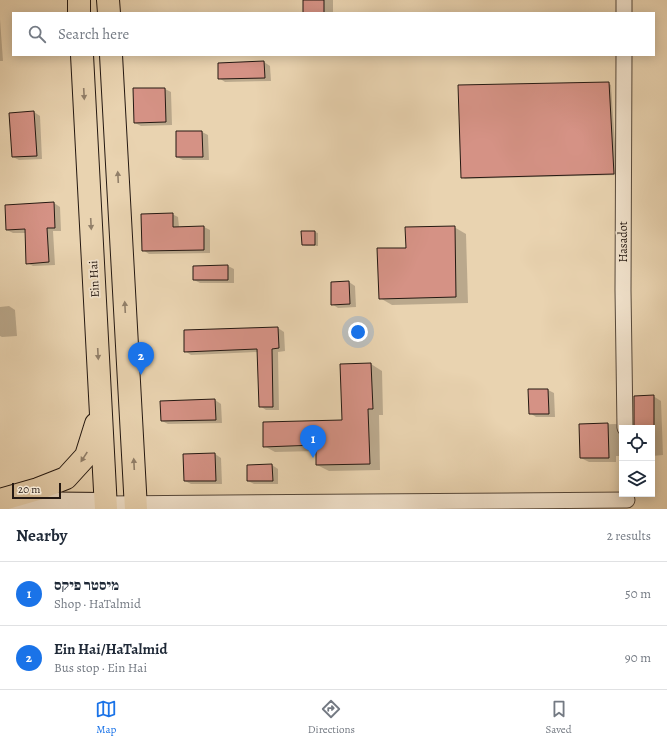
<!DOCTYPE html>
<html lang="en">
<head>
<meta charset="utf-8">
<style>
	:root { --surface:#fff; --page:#f2f2f3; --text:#1f2937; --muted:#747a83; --line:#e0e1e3; --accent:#1a73e8 }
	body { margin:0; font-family:Alegreya,"Frank Ruhl Libre",serif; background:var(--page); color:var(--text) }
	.controls { position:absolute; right:12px; bottom:12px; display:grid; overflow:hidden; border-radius:0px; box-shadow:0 2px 10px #0003 }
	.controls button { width:36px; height:36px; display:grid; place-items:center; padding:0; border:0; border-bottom:1px solid var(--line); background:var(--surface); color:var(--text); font:20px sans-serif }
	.scale { position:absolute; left:12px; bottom:10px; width:49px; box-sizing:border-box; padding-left:4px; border:2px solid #251912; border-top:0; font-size:11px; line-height:14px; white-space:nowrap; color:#251912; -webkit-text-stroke:3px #f1e2cc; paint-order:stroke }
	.you { position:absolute; left:358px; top:332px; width:14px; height:14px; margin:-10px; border:3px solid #fff; border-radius:50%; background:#1a73e8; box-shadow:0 0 0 6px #1a73e833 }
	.badge { display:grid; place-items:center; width:26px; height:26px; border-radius:50%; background:var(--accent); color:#fff; font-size:13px; font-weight:700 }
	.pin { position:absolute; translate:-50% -33px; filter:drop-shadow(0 1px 2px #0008) }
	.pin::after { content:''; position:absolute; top:21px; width:14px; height:12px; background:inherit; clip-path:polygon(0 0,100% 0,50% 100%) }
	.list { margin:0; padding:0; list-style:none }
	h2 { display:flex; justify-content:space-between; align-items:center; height:52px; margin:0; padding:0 16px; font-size:17px }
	h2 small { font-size:13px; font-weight:400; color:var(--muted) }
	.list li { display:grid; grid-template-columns:26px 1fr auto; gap:12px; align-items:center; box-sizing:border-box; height:64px; padding:0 16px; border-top:1px solid var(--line) }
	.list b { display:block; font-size:15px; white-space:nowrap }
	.list p { margin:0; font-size:13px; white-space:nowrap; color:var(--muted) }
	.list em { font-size:13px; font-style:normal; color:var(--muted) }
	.icon { flex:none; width:22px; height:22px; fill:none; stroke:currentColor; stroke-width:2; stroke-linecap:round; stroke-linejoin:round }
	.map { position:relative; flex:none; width:667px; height:509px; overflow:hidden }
	.search { position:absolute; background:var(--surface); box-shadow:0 2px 10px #0003; left:12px; right:12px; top:12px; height:44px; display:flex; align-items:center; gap:10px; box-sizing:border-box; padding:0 14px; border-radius:0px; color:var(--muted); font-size:15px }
	.sheet { height:180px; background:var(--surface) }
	nav { display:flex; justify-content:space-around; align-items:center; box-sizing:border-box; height:56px; border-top:1px solid var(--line); background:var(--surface); font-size:11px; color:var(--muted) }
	nav a { display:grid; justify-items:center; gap:2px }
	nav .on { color:var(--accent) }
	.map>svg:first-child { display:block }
	.shadow { fill:#0003 }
	.building { fill:#d59285; stroke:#251912 }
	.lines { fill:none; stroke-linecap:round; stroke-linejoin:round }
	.street-casing { stroke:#56483a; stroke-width:17 }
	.secondary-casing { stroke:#251912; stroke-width:24 }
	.primary-casing { stroke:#251912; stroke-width:24 }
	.street { stroke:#f1e2cc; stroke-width:15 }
	.secondary { stroke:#f1e2cc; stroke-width:22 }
	.primary { stroke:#e9d3b0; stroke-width:22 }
	.oneway { fill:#917f69 }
	.labels { text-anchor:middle; stroke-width:3.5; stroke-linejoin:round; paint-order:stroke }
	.street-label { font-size:12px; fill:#251912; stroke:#f1e2cc }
</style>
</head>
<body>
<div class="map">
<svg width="667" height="509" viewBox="0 0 667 509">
	<rect width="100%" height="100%" fill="#e9d3b0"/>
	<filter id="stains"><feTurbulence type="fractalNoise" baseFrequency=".005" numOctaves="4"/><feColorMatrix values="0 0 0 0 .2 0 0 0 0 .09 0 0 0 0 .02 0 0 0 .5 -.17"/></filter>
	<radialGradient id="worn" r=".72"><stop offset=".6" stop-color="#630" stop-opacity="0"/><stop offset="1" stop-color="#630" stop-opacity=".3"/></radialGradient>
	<g class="shadow">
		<rect x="304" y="0" width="29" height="13"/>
		<polygon points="0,19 3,61 0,61"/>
		<polygon points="264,62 270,66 271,81 225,82 219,78 219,64"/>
		<polygon points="608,83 611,85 617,175 465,179 462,177"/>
		<polygon points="134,89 165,89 171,92 172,125 141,126 135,123"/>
		<polygon points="34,112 40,116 42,159 19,160 13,157"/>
		<polygon points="177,132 202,132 208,135 209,160 183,160 177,157"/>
		<polygon points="54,203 60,207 61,231 53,231 55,265 33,266 27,263 26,233 13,233 7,230"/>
		<polygon points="172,214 178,217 179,227 204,227 210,230 210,253 149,254 143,250"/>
		<polygon points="454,227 466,234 468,303 392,305 380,298 407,249"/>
		<polygon points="315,232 318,233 318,246 306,246 303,245"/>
		<polygon points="228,266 234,269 234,283 200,283 194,280"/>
		<polygon points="349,282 355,286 356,307 338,308 332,304 332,283"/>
		<polygon points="9,306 15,310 17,336 2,337 0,336 0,307"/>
		<polygon points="278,328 284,332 285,351 278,352 279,410 266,410 260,406 258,352 191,355 185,351"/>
		<polygon points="371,364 382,371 383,415 379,415 380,470 329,471 317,465 317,451 275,452 264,446 343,421 341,365"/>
		<polygon points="529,390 548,390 554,393 555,417 536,417 530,413"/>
		<polygon points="653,396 661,401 663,455 652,456 652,428 635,428"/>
		<polygon points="215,400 221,404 222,423 168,424 162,421"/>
		<polygon points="616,424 623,428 622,456 616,456 616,462 589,462 581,458 580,425"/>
		<polygon points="215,454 221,458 222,484 191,484 185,481"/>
		<polygon points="272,465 278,469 278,484 254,484 248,481"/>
	</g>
	<g class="building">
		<rect x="303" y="0" width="21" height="13"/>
		<polygon points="264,61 265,78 218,79 218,63"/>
		<polygon points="609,82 614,174 461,178 458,85"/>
		<polygon points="133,88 165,88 166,122 134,123"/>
		<polygon points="34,111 37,156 12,157 9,113"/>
		<polygon points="176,131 202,131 203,157 176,157"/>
		<polygon points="54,202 55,228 47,228 49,262 26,264 25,229 6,230 5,205"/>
		<polygon points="173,213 173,227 204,226 204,250 142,251 141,214"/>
		<polygon points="455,226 456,297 379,299 377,248 406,248 405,227"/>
		<polygon points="301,231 315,231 315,245 302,245"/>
		<polygon points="228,265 228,280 193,280 193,266"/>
		<polygon points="349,281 350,304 331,305 331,282"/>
		<polygon points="278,327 279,348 272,349 273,407 259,407 257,349 184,352 184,330"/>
		<polygon points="371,363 373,409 368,409 370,464 316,465 316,445 263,447 263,422 342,420 340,364"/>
		<polygon points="528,389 548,389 549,414 529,414"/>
		<polygon points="654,395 654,428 634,428 634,396"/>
		<polygon points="215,399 216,420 161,421 160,401"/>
		<polygon points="608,423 609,458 580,458 579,424"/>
		<polygon points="215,453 216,481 184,481 183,454"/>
		<polygon points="272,464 273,481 247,481 247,465"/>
	</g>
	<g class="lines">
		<defs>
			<g id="street">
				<polyline points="624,13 624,0"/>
				<polyline points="624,55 623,290 625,428"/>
				<polyline points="106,504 627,500"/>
			</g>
			<polyline id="secondary" points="0,503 106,504"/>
			<g id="primary">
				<polyline points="79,0 79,13"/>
				<polyline points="108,0 109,13"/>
				<polyline points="82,55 106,509"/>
				<polyline points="111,55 136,509"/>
				<polyline points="0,500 38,489 66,478 86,456 96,424"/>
			</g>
		</defs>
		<use href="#street" class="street-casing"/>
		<use href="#secondary" class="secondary-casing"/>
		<use href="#primary" class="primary-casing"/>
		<use href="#street" class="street"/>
		<use href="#secondary" class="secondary"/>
		<use href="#primary" class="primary"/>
	</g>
	<defs><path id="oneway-solid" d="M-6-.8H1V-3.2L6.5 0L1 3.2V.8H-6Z"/></defs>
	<g class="oneway">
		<use href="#oneway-solid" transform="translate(84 94) rotate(87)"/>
		<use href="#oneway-solid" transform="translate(118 177) rotate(-93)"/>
		<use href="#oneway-solid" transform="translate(91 224) rotate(87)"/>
		<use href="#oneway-solid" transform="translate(125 307) rotate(-93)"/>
		<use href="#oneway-solid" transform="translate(98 354) rotate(87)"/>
		<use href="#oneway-solid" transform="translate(84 457) rotate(123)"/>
		<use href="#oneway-solid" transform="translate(134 464) rotate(-93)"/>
	</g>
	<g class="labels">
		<g class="street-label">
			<text transform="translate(623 242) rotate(-90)" y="4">Hasadot</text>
			<text transform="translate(94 279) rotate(-93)" y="4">Ein Hai</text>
		</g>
	</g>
	<rect width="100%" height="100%" filter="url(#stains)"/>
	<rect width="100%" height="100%" fill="url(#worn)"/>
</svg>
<div class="controls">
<button><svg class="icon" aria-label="locate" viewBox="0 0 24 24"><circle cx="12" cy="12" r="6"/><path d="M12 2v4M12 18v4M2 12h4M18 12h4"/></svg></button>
<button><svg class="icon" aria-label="layers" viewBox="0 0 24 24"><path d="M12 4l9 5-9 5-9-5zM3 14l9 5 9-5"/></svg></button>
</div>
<div class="scale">20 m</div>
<div class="you"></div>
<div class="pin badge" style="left:313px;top:458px">1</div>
<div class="pin badge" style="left:141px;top:375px">2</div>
<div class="search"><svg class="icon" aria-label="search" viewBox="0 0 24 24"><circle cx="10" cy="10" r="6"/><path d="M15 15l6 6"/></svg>Search here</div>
</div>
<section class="sheet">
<h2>Nearby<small>2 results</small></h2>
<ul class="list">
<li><span class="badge">1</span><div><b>מיסטר פיקס</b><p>Shop · HaTalmid</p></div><em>50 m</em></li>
<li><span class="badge">2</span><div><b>Ein Hai/HaTalmid</b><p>Bus stop · Ein Hai</p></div><em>90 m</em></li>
</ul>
</section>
<nav>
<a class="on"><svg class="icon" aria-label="map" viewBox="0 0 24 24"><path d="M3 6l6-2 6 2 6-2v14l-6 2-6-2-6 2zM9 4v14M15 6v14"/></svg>Map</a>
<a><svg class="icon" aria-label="directions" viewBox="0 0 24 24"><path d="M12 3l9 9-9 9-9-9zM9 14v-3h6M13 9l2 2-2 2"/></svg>Directions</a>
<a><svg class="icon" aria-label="saved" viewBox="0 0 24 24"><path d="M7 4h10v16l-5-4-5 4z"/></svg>Saved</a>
</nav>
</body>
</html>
